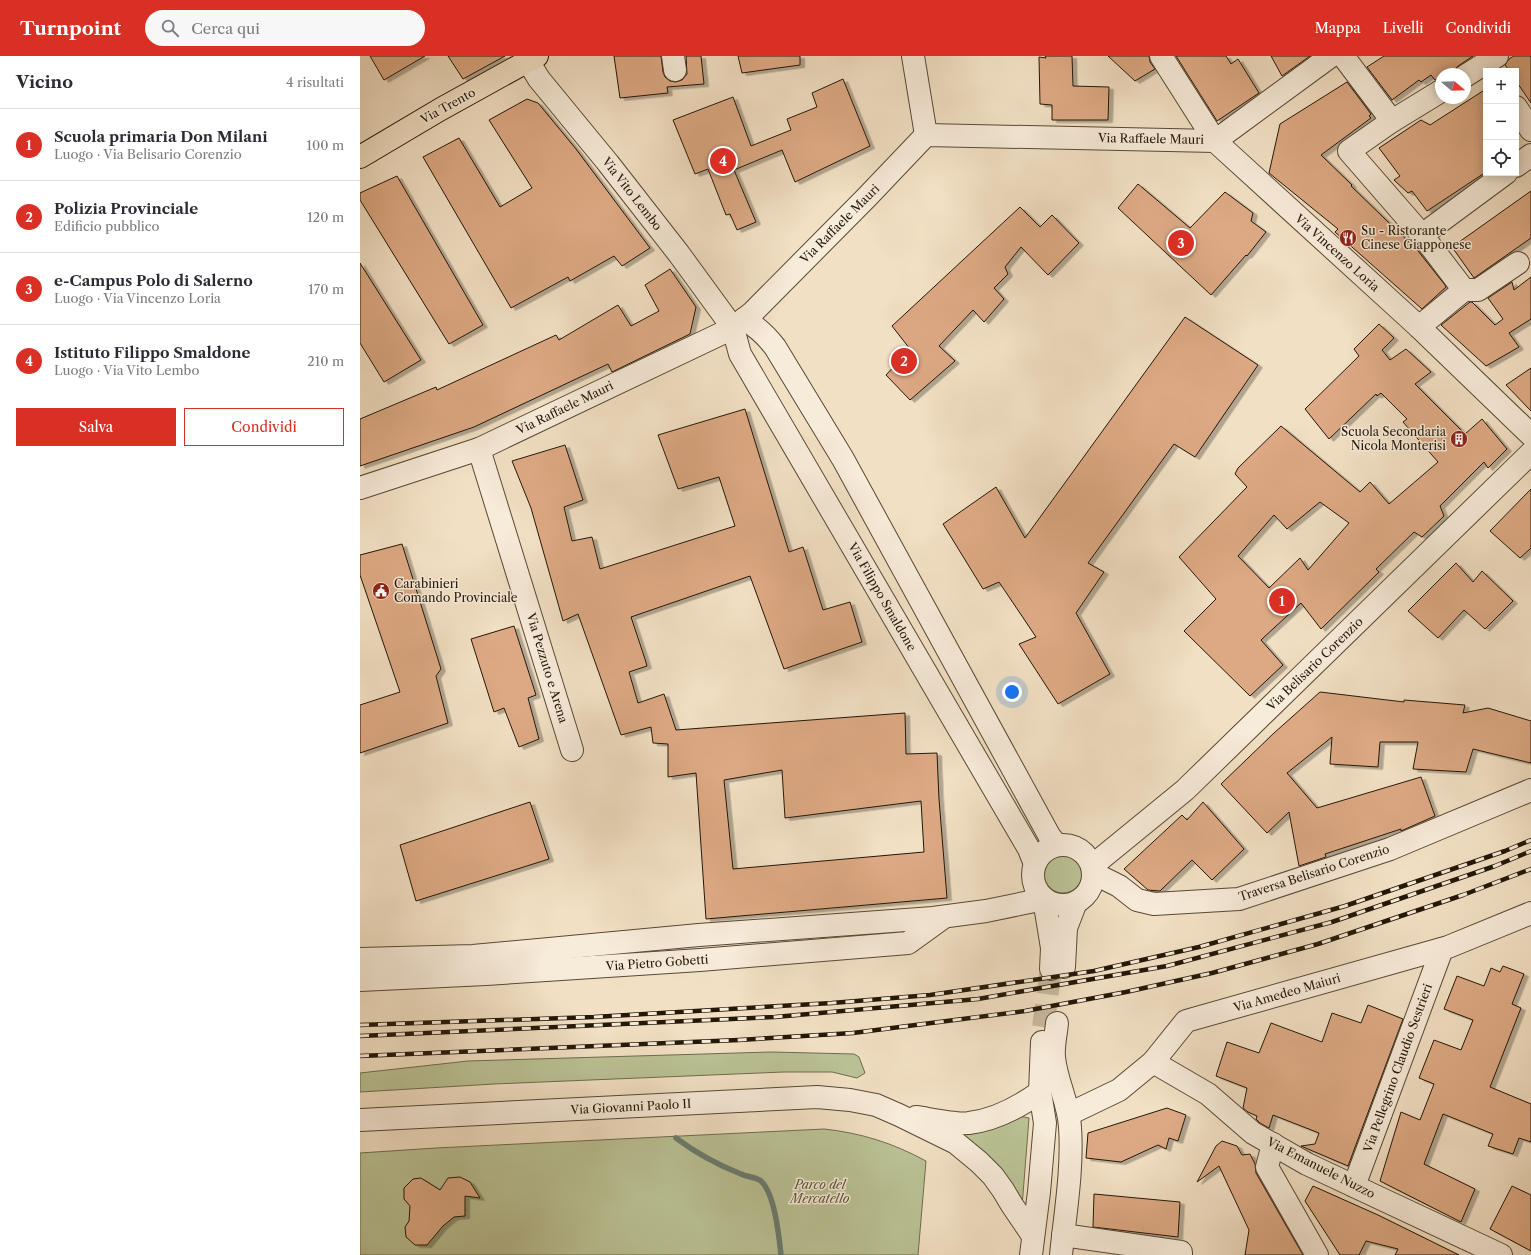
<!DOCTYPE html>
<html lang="it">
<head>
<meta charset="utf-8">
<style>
	:root { --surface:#fff; --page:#f7f7f7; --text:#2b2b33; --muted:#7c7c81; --line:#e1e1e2; --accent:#d93025 }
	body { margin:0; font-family:"Libre Caslon Text",serif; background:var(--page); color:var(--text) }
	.controls { position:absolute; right:12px; top:12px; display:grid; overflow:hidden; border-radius:0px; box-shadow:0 2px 10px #0003 }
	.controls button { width:36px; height:36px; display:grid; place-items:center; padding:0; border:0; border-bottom:1px solid var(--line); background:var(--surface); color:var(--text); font:20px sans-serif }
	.compass { position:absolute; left:1075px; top:12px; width:36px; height:36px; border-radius:50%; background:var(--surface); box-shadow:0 2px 10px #0003; rotate:109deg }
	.you { position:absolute; left:652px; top:636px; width:14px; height:14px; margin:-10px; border:3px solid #fff; border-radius:50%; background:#1a73e8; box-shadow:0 0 0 6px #1a73e833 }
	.badge { display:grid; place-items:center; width:26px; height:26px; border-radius:50%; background:var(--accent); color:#fff; font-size:13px; font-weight:700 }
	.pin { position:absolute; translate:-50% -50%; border:2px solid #fff; box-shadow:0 1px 4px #0006 }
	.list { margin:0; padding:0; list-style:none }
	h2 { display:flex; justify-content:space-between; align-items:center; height:52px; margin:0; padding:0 16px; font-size:17px }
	h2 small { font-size:13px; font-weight:400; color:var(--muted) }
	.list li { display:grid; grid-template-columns:26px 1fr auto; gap:12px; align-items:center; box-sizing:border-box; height:72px; padding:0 16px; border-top:1px solid var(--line) }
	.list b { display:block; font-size:15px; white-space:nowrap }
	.list p { margin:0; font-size:13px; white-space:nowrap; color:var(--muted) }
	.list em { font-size:13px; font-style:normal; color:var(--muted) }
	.actions { display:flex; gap:8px; padding:12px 16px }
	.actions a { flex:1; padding:9px 0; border:1px solid var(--accent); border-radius:0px; text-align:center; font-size:14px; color:var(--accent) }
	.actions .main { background:var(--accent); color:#fff }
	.icon { flex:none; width:22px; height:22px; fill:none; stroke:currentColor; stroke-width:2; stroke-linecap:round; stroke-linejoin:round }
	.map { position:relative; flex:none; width:1171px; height:1199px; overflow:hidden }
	header { display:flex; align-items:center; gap:24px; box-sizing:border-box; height:56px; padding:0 20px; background:var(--accent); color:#fff }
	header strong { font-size:19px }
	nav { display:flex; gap:22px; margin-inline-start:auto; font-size:14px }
	.search { width:280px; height:36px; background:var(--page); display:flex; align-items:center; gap:10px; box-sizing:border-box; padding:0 14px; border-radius:22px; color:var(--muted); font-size:15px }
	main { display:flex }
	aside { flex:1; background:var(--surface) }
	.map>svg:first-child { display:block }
	.green { fill:#bac295; stroke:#6e6c4e }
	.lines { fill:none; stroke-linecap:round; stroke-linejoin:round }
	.stream { stroke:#6b7b6f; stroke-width:5.5 }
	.building { fill:#dda984; stroke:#231707; fill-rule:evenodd; filter:url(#shadow) }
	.minor-tunnel { stroke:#c9b89e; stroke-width:22; stroke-dasharray:22 11; stroke-linecap:butt }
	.minor-casing { stroke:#574936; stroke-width:24 }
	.major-casing { stroke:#231707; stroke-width:24 }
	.minor { stroke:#f7ebd9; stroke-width:22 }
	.major { stroke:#f2e0c4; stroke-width:22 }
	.rail-casing { stroke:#231707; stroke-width:4.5 }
	.rail { stroke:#f7ebd9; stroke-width:3; stroke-dasharray:9; stroke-linecap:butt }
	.labels { text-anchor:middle; stroke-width:3; stroke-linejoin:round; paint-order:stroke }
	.street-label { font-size:12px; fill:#231707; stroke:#f7ebd9 }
	.poi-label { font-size:12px; fill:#231707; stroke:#f7ebd9; text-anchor:start }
	.park-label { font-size:12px; font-style:italic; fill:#585339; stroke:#f7ebd9 }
</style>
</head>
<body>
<header>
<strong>Turnpoint</strong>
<div class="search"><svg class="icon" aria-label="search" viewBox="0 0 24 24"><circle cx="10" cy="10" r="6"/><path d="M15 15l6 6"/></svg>Cerca qui</div>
<nav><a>Mappa</a><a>Livelli</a><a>Condividi</a></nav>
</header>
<main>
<aside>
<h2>Vicino<small>4 risultati</small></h2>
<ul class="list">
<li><span class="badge">1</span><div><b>Scuola primaria Don Milani</b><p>Luogo · Via Belisario Corenzio</p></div><em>100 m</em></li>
<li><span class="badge">2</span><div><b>Polizia Provinciale</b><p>Edificio pubblico</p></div><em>120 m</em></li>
<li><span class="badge">3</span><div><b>e-Campus Polo di Salerno</b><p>Luogo · Via Vincenzo Loria</p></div><em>170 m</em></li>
<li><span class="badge">4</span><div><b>Istituto Filippo Smaldone</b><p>Luogo · Via Vito Lembo</p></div><em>210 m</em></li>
</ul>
<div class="actions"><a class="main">Salva</a><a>Condividi</a></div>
</aside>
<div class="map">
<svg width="1171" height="1199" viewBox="0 0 1171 1199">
	<defs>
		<filter id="shadow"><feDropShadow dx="4.5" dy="2.5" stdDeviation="0" flood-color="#0004"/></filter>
	</defs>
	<rect width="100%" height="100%" fill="#f2e0c4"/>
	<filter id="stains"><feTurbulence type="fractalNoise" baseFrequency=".005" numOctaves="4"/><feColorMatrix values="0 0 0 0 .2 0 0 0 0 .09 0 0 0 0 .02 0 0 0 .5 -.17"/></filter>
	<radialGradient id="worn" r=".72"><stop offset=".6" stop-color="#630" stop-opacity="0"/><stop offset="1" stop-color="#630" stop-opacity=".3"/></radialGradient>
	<g class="green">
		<circle cx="703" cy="818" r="19"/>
		<polygon points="411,996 494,998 499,1001 505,1017 497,1022 472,1016 424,1016 134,1028 0,1036 0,1017 108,1005"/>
		<polygon points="659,1060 669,1062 662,1151 596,1073"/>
		<path d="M464,1073C501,1077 533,1087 566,1105L558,1199H0V1097L76,1092Z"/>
	</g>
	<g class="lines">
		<path class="stream" d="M316,1082C336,1097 358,1109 381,1118C387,1121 396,1121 401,1125C415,1138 419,1181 421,1199"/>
	</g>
	<g class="building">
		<polygon points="10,0 65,0 24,24"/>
		<polygon points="88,0 145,0 103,23"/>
		<polygon points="254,0 301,0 303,16 305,21 310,25 316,26 322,24 327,18 326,0 341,0 344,28 307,31 308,37 260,42"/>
		<polygon points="378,0 440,0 440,9 382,17"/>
		<polygon points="685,0 712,0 713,30 749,31 748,64 692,64 692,49 680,48 679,1 686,2"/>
		<polygon points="748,0 789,0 790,6 795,13 775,25"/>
		<polygon points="816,0 866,0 871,8 878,3 899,37 857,65"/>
		<polygon points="911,0 950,0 922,20"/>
		<polygon points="1024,0 1113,0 1098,10 1094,14 1093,18 1081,18 1081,23 1075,24 1071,19 1061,26 1059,24 1032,44 1007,11"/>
		<polygon points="1154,0 1171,0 1171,47 1156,25 1156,15 1150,15 1145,9 1149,3"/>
		<polygon points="483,23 510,90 435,126 422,94 374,114 396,166 377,174 370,158 366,159 348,113 335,118 313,64 373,41 391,90 431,74 427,63 457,51 452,37"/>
		<polygon points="987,26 1011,58 1009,60 1011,62 961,99 992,129 991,130 1058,195 1085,229 1086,231 1062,253 975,176 978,173 909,117 920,68"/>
		<polygon points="1126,33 1126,116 1067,155 1052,135 1048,137 1034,124 1040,120 1019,92 1061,64 1070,69"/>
		<polygon points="167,43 178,47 216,93 290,192 262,210 254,200 210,225 208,221 151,252 63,101 99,82 140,151 172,132 129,64"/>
		<polygon points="37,120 123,269 89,288 0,144 0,137"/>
		<polygon points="778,128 830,172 865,136 893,157 891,165 906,176 887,200 886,199 851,239 758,152"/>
		<polygon points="1171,135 1171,182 1114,222 1092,191"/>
		<polygon points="660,151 680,171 692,159 719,187 688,219 661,191 645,211 648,218 634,232 644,243 624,266 613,254 579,290 595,305 550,344 526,319 550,293 532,270"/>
		<polygon points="0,207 61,304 24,326 0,287"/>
		<polygon points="310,213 336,251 330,278 252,316 248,308 114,371 0,410 0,363 76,331 77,334 196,279 199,284 258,249 271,270 299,255 285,229"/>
		<polygon points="1171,221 1171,263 1149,277 1159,291 1126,310 1081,269 1110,246 1112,246 1135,269 1143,263 1128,242 1152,226 1154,234"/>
		<polygon points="825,261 898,309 835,401 814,388 728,507 744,516 716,557 750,618 698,648 659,588 676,581 639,526 623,533 583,468 636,431 665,482"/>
		<path d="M1019,268L1034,282L1022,294L1030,304L1046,293L1071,316L1055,328L1105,378L1122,363L1147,393L1128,412L1124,406L1080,450L1084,460L1062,481L1054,476L1016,513L1019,516L961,573L941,547L901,584L923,609L890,640L824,575L856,543L819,501L887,431L875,418L878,412L921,370L1000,436L1010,426L1029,448L1078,406L1043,366L1047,363L1021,337L1017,340L1016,338L969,383L945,353L999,300L994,293ZM960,446L989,467L948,514L940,502L909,532L878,500L914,459L927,473Z"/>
		<polygon points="1171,312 1171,355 1146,329"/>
		<path d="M385,353L429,496L443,491L463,554L490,546L502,586L424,613L390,520L271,561L285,603L287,610L269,616L278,647L304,638L316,674L545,657L546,698L577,697L579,743L587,842L346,863L336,717L308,721V688L293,687L291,671L261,679L218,558L203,565L171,452L152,405L205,389L223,444L204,451L212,485L232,481L240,513L375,470L359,421L318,433L298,379ZM422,714L425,762L561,745L564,796L373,813L364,724Z"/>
		<polygon points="1171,433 1171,492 1160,502 1130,475"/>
		<polygon points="42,488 81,613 76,620 88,667 0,697 0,649 40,636 0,519 0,499"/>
		<polygon points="1096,507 1113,526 1122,515 1153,545 1125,573 1104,554 1078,582 1048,555"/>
		<polygon points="154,570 176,639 168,642 179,683 159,691 144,652 134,656 111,583"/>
		<polygon points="960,636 1044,646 1044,644 1105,649 1103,657 1128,652 1171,665 1171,707 1113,693 1106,716 1053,713 1058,686 1020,686 1018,711 970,708 972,681 927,717 957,752 1061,721 1075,760 1041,775 1041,773 965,798 966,801 939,810 929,756 907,777 861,728 914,677"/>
		<polygon points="170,746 189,803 56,845 40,789"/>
		<polygon points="843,746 884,793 852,824 832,804 800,835 788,834 764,813 822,759 827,764"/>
		<polygon points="1143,910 1164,918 1152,948 1161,952 1130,1031 1171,1048 1171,1086 1159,1082 1153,1098 1128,1090 1133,1078 1083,1058 1064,1108 1115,1133 1101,1166 1020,1125 1041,1056 1060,1064 1074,1028 1059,1022 1074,984 1101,994 1113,964 1084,953 1097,920 1124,930 1131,912 1140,916"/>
		<polygon points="1008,949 1043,963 988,1110 941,1090 955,1088 959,1077 913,1059 909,1072 900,1067 896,1063 897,1060 888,1056 883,1052 887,1032 856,1020 867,986 899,997 911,967 962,986 972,957 1001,967"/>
		<polygon points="807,1052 826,1059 818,1085 809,1082 806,1093 798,1089 761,1106 726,1102 728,1077"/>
		<polygon points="862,1085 877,1090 882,1099 890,1098 895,1108 896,1117 943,1199 885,1199 889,1174 859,1110 837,1126 856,1090"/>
		<polygon points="100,1121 110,1126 120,1142 105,1140 105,1160 94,1161 83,1170 67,1189 55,1189 46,1181 45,1171 49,1165 50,1150 44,1143 44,1132 53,1123 61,1122 80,1134 88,1122"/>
		<polygon points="953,1130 1018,1159 1099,1199 1035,1199 1038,1193 1006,1185 999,1199 980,1199 945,1145"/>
		<polygon points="1152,1130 1171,1139 1171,1195 1130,1173"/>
		<polygon points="734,1138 820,1146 818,1181 733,1171"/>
	</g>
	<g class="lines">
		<polyline class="minor-tunnel" points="683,971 691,913"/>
		<defs>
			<g id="minor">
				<polyline points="313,0 315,14"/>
				<polyline points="553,0 566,79"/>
				<polyline points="801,0 855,85 1059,271 1171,379"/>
				<polyline points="983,0 1032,65"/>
				<polyline points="168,5 179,23 248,107 319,198 373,272 380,298 669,793 675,808"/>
				<polyline points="1105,20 1137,0"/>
				<polyline points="1081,35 1032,65 989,95 1062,179 1104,234"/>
				<polyline points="1156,51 1171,74"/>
				<polyline points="1156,110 1171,99"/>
				<polyline points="1062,179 1146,117"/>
				<path d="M384,263C397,271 406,279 415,291L483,403L690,781L697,789"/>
				<polyline points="1059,271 1104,234 1118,234 1158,207"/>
				<polyline points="119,393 212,694"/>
				<polyline points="0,432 119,393 373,272 393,256 507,141 566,79 855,85 971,0"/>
				<circle cx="703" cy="819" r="30"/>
				<polyline points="732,810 825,734 1171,397"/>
				<polyline points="733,817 759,830 777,844 794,848 879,843 1030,793 1171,734"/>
				<polyline points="0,903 113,900 339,879 573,862 626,855 684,843 692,892 691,913"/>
				<polyline points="704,911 706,872 716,846"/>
				<polyline points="0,924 126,918 340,904 548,887 584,861"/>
				<path d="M697,967C696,978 693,990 694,1001C696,1025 709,1047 710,1071C713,1113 705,1158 701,1199"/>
				<polyline points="793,1006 848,1038 893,1077 947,1108 1141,1199"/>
				<polyline points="709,1058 759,1034 793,1006 826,965 1088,891 1171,857"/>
				<path d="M556,1061C570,1063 597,1069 609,1067C635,1064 659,1051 680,1036"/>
				<polyline points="0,1064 457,1041 490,1044 516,1049 539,1059 596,1087 619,1106 633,1120 643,1134 652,1149 673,1180"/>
				<polyline points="913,1088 907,1111 957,1199"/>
				<polyline points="994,1130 1082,893"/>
				<polyline points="703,1179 821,1196 821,1199"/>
				<polyline points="671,1199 679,1136 685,1067 680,1036 682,986"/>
			</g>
			<polyline id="major" points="0,101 81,53 177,0"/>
		</defs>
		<use href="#minor" class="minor-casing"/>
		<use href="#major" class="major-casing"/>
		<use href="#minor" class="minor"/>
		<use href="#major" class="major"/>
		<defs>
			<g id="rail">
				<polyline points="0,969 234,961 472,947 570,939 734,915 839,891 985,850 1145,795 1171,784"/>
				<polyline points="0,980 415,961 618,943 807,910 972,866 1135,810 1171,795"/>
				<polyline points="0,1000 379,984 493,977 665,955 766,936 852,917 958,888 1103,839 1171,813"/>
			</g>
		</defs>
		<use href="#rail" class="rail-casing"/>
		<use href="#rail" class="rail"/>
	</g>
	<defs>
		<symbol id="restaurant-disc" viewBox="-11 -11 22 22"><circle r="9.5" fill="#8f2418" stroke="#f7ebd9"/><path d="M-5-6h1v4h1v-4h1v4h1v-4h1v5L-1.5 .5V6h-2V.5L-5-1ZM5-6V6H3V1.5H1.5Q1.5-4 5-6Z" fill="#fff"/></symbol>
		<symbol id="building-disc" viewBox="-11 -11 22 22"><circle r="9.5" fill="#8f2418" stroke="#f7ebd9"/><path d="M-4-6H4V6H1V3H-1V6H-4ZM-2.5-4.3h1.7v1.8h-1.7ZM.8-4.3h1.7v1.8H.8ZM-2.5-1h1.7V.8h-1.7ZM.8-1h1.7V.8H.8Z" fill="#fff"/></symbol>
		<symbol id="civic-disc" viewBox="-11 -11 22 22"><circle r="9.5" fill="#8f2418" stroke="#f7ebd9"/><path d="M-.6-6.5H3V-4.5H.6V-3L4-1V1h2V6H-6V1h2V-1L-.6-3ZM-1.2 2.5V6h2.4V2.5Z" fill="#fff"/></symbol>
	</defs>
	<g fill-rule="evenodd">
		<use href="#restaurant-disc" x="978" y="172" width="20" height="20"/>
		<use href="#building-disc" x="1089" y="373" width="20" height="20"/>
		<use href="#civic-disc" x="11" y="525" width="20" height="20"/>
	</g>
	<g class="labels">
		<g class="street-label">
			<text transform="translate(88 50) rotate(-29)" y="4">Via Trento</text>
			<text transform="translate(791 83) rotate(1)" y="4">Via Raffaele Mauri</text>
			<text transform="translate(272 138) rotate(52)" y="4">Via Vito Lembo</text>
			<text transform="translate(480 168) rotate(-45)" y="4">Via Raffaele Mauri</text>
			<text transform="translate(977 197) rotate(42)" y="4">Via Vincenzo Loria</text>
			<text transform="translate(205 352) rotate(-26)" y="4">Via Raffaele Mauri</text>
			<text transform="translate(522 541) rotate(60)" y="4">Via Filippo Smaldone</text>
			<text transform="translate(955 608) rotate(-44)" y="4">Via Belisario Corenzio</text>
			<text transform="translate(187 612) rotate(73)" y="4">Via Pezzuto e Arena</text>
			<text transform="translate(954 817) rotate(-18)" y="4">Traversa Belisario Corenzio</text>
			<text transform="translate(297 907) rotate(-4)" y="4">Via Pietro Gobetti</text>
			<text transform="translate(927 937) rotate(-16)" y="4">Via Amedeo Maiuri</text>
			<text transform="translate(1038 1012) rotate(-70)" y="4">Via Pellegrino Claudio Sestrieri</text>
			<text transform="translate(271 1051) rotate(-3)" y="4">Via Giovanni Paolo II</text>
			<text transform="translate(961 1112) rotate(27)" y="4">Via Emanuele Nuzzo</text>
		</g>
		<g class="poi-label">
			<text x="1001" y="179">Su - Ristorante<tspan x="1001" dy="14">Cinese Giapponese</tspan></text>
			<text x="1086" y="380" text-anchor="end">Scuola Secondaria<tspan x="1086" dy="14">Nicola Monterisi</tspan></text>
			<text x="34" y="532">Carabinieri<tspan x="34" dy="14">Comando Provinciale</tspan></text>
		</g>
		<g class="park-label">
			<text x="460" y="1133">Parco del<tspan x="460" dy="14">Mercatello</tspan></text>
		</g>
	</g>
	<rect width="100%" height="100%" filter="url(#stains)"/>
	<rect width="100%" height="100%" fill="url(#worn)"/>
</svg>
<div class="controls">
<button>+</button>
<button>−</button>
<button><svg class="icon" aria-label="locate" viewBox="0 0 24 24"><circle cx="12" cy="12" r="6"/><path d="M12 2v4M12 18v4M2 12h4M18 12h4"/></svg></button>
</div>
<svg class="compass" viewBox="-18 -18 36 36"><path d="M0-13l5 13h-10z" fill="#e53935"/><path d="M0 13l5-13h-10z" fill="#7c7c81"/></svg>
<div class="you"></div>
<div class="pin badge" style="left:922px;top:545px">1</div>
<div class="pin badge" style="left:544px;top:305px">2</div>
<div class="pin badge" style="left:821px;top:187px">3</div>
<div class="pin badge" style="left:363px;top:105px">4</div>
</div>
</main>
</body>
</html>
